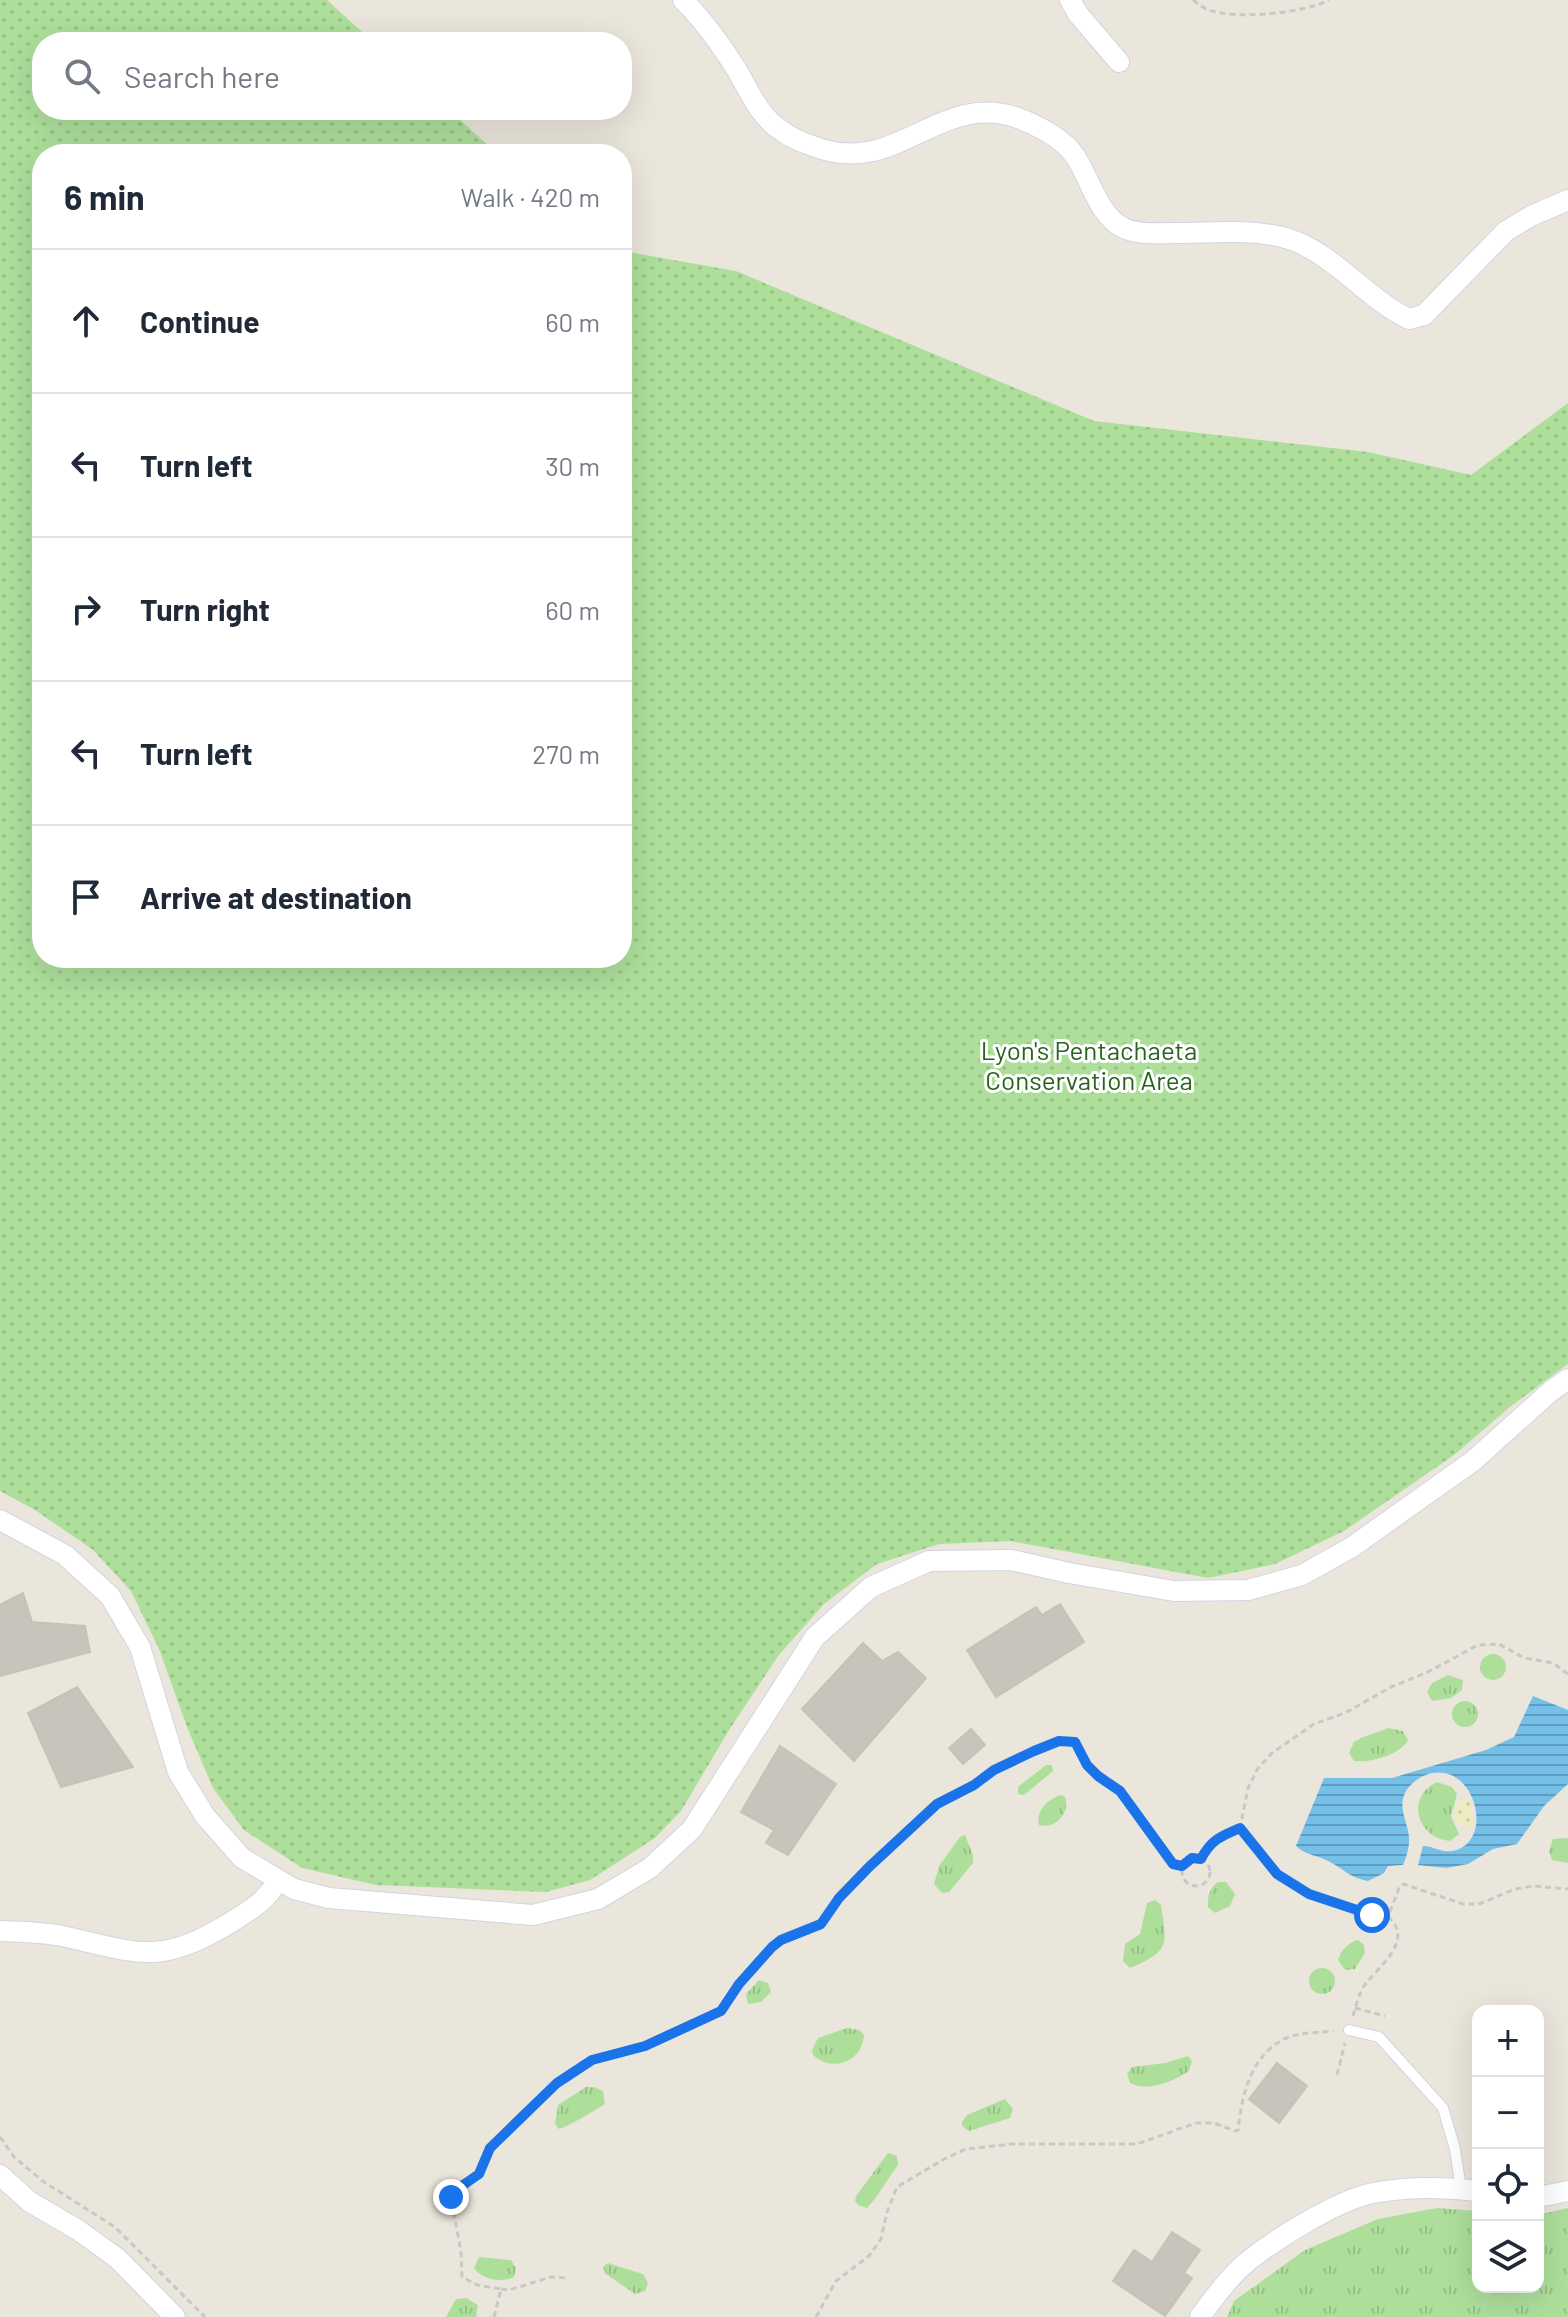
<!DOCTYPE html>
<html lang="en">
<head>
<meta charset="utf-8">
<style>
	:root { --surface:#fff; --page:#f2f2f3; --text:#1f2937; --muted:#747a83; --line:#e0e1e3 }
	body { margin:0; font-family:Barlow,sans-serif; background:var(--page); color:var(--text) }
	.controls { position:absolute; right:24px; bottom:24px; display:grid; overflow:hidden; border-radius:16px; box-shadow:0 8px 32px #0002 }
	.controls button { width:72px; height:72px; display:grid; place-items:center; padding:0; border:0; border-bottom:2px solid var(--line); background:var(--surface); color:var(--text); font:40px sans-serif }
	.stop { position:absolute; width:24px; height:24px; margin:-18px; border:6px solid #1a73e8; border-radius:50%; background:#fff }
	.stop.end { background:#1a73e8; border-color:#fff; box-shadow:0 2px 8px #0008 }
	.list { margin:0; padding:0; list-style:none }
	h2 { display:flex; justify-content:space-between; align-items:center; height:104px; margin:0; padding:0 32px; font-size:34px }
	h2 small { font-size:26px; font-weight:400; color:var(--muted) }
	.list li { display:grid; grid-template-columns:52px 1fr auto; gap:24px; align-items:center; box-sizing:border-box; height:144px; padding:0 32px; border-top:2px solid var(--line) }
	.list b { display:block; font-size:30px; white-space:nowrap }
	.list em { font-size:26px; font-style:normal; color:var(--muted) }
	.icon { flex:none; width:44px; height:44px; fill:none; stroke:currentColor; stroke-width:2; stroke-linecap:round; stroke-linejoin:round }
	.map { position:relative; flex:none; width:1568px; height:2317px; overflow:hidden }
	.search { position:absolute; background:var(--surface); box-shadow:0 8px 32px #0002; left:32px; top:32px; width:600px; height:88px; display:flex; align-items:center; gap:20px; box-sizing:border-box; padding:0 28px; border-radius:32px; color:var(--muted); font-size:30px }
	.panel { position:absolute; background:var(--surface); box-shadow:0 8px 32px #0002; left:32px; top:144px; width:600px; height:824px; border-radius:32px }
	.map>svg:first-child { display:block }
	.grass { fill:url(#grass-tufts) }
	.sand { fill:url(#sand-dots) }
	.park { fill:url(#park-dots) }
	.water { fill:url(#water-rules) }
	.building { fill:#c7c4bb; stroke:#c7c2b6; stroke-width:2 }
	.lines { fill:none; stroke-linecap:round; stroke-linejoin:round }
	.lane-casing { stroke:#d2d4e2; stroke-width:12 }
	.street-casing { stroke:#d2d4e2; stroke-width:22 }
	.path { stroke:#c8c8c8; stroke-width:3; stroke-dasharray:6 4; stroke-linecap:butt }
	.lane { stroke:#fff; stroke-width:10 }
	.street { stroke:#fff; stroke-width:20 }
	.route { stroke:#1a73e8; stroke-width:10 }
	.labels { text-anchor:middle; stroke-width:6; stroke-linejoin:round; paint-order:stroke }
	.park-label { font-size:26px; fill:#26631d; stroke:#fff }
</style>
</head>
<body>
<div class="map">
<svg width="1568" height="2317" viewBox="0 0 1568 2317">
	<defs>
		<pattern id="grass-tufts" width="24" height="20" patternUnits="userSpaceOnUse" patternTransform="scale(2)"><rect width="24" height="20" fill="#addf9b"/><path d="M3 7l-1-3M5 7V3M7 7l1-3M15 17l-1-3M17 17v-4M19 17l1-3" fill="none" stroke="#95c086"/></pattern>
		<pattern id="sand-dots" width="8" height="8" patternUnits="userSpaceOnUse" patternTransform="scale(2)"><rect width="8" height="8" fill="#efecc1"/><path d="M2 2h.1M6 6h.1" fill="none" stroke="#cdcba6" stroke-width="1.8" stroke-linecap="round"/></pattern>
		<pattern id="park-dots" width="8" height="8" patternUnits="userSpaceOnUse" patternTransform="scale(2)"><rect width="8" height="8" fill="#addf9b"/><path d="M2 2h.1M6 6h.1" fill="none" stroke="#95c086" stroke-width="1.8" stroke-linecap="round"/></pattern>
		<pattern id="water-rules" width="6" height="5" patternUnits="userSpaceOnUse" patternTransform="scale(2)"><rect width="6" height="5" fill="#74c0e9"/><path d="M0 2.5h6" fill="none" stroke="#5f9cbd"/></pattern>
	</defs>
	<rect width="100%" height="100%" fill="#ebe6dc"/>
	<g class="grass">
		<circle cx="1493" cy="1667" r="13"/>
		<polygon points="1448,1675 1463,1680 1462,1690 1451,1698 1432,1701 1427,1692 1432,1683"/>
		<circle cx="1465" cy="1714" r="13"/>
		<path d="M1388,1728L1403,1731L1408,1740C1400,1755 1371,1763 1354,1761L1349,1753L1354,1742L1361,1738Z"/>
		<polygon points="1046,1765 1052,1765 1053,1771 1024,1795 1018,1794 1018,1787"/>
		<path d="M1437,1782L1452,1787L1457,1794L1451,1816L1459,1834L1450,1841C1417,1838 1405,1797 1437,1782Z"/>
		<path d="M1061,1795L1065,1797C1071,1812 1055,1830 1039,1825C1035,1811 1048,1799 1061,1795Z"/>
		<polygon points="965,1835 973,1855 973,1863 949,1892 942,1893 934,1884 939,1866 960,1837"/>
		<polygon points="1568,1838 1568,1863 1552,1860 1549,1851 1553,1839"/>
		<path d="M1218,1882H1226L1235,1894L1230,1906L1215,1913L1208,1907C1207,1897 1210,1887 1218,1882Z"/>
		<path d="M1155,1900L1161,1905C1167,1944 1171,1951 1130,1968L1123,1961L1125,1944L1140,1934L1147,1903Z"/>
		<path d="M1358,1940L1364,1945L1365,1953L1355,1969L1345,1970L1338,1960C1340,1951 1349,1942 1358,1940Z"/>
		<circle cx="1322" cy="1981" r="13"/>
		<polygon points="759,1980 768,1983 771,1992 761,2002 748,2004 746,1994"/>
		<path d="M847,2028L859,2030L864,2035C862,2062 832,2073 813,2055L812,2050L818,2038Z"/>
		<path d="M1188,2056L1192,2061L1189,2071C1173,2082 1147,2092 1130,2083L1127,2074L1132,2067L1165,2063Z"/>
		<path d="M586,2087H594L603,2091L605,2104C596,2110 567,2127 559,2129L555,2124L558,2105Z"/>
		<polygon points="1005,2099 1013,2109 1010,2118 969,2131 962,2126 962,2122 967,2115"/>
		<path d="M888,2153L897,2156L898,2165C887,2179 879,2196 867,2208L858,2205L855,2201L856,2196Z"/>
		<polygon points="1437,2208 1478,2211 1478,2287 1538,2287 1538,2215 1568,2208 1568,2317 1227,2317 1234,2301 1305,2250 1378,2219"/>
		<path d="M479,2257L511,2260L516,2268L514,2277C502,2283 482,2280 474,2268Z"/>
		<polygon points="608,2263 643,2274 648,2283 645,2291 635,2294 606,2274 603,2267"/>
		<polygon points="466,2298 478,2305 476,2317 446,2317 456,2299"/>
	</g>
	<polygon class="sand" points="1466,1799 1471,1804 1473,1822 1467,1828 1458,1824 1454,1815 1458,1803"/>
	<polygon class="park" points="0,0 327,0 373,42 42,42 42,110 449,110 498,154 42,154 42,958 622,958 622,251 736,271 1094,421 1368,452 1471,475 1568,403 1568,1364 1511,1406 1454,1455 1344,1531 1275,1564 1208,1578 1011,1541 939,1544 877,1564 824,1604 778,1656 729,1730 681,1811 655,1838 590,1880 546,1892 376,1885 302,1868 244,1830 213,1788 187,1727 159,1649 131,1591 92,1549 35,1510 0,1491"/>
	<path class="water" d="M1533,1696L1568,1710V1784L1544,1806L1517,1844L1493,1849L1468,1864L1446,1868L1418,1865L1423,1846C1433,1846 1442,1853 1453,1851C1498,1841 1473,1754 1423,1776C1417,1779 1408,1786 1405,1793C1397,1809 1410,1826 1409,1841C1409,1849 1406,1858 1403,1865L1388,1866L1384,1873L1368,1881C1348,1877 1343,1868 1326,1860C1316,1855 1305,1855 1296,1846L1324,1778H1392L1486,1750L1514,1737Z"/>
	<g class="building">
		<polygon points="23,1593 32,1622 85,1626 90,1652 0,1676 0,1605"/>
		<polygon points="1060,1604 1084,1642 996,1697 967,1650 1036,1607 1042,1615"/>
		<polygon points="863,1643 882,1661 898,1652 926,1678 854,1761 802,1709"/>
		<polygon points="77,1687 133,1767 61,1787 28,1713"/>
		<polygon points="971,1729 985,1745 963,1764 949,1748"/>
		<polygon points="780,1746 836,1784 788,1855 766,1843 774,1830 741,1812"/>
		<polygon points="1277,2063 1307,2086 1279,2123 1249,2099"/>
		<polygon points="1172,2232 1200,2250 1184,2273 1192,2278 1165,2316 1113,2281 1134,2250 1152,2262"/>
	</g>
	<g class="lines">
		<defs>
			<polyline id="lane" points="1349,2030 1379,2037 1443,2108 1455,2149 1461,2189"/>
			<g id="street">
				<path d="M683,0C705,22 722,46 738,72C749,91 758,112 775,126C786,135 800,142 813,146C896,179 937,92 1015,117C1035,124 1063,138 1075,156C1090,178 1099,219 1126,229C1141,235 1159,233 1174,233C1212,233 1252,228 1289,239C1333,253 1367,299 1409,319L1424,315L1506,231L1531,216L1568,200"/>
				<polyline points="1070,0 1078,14 1119,62"/>
				<polyline points="0,1520 65,1555 110,1596 140,1647 178,1772 205,1816 242,1858 294,1889 329,1898 533,1915 598,1899 650,1868 692,1829 815,1637 871,1587 929,1561 1011,1560 1069,1573 1174,1591 1248,1590 1302,1575 1352,1547 1473,1461 1551,1391 1568,1379"/>
				<path d="M0,1931C20,1932 42,1932 62,1936C136,1952 158,1967 228,1924C248,1912 267,1901 278,1880"/>
				<polyline points="0,2175 30,2202 78,2230 117,2258 175,2317"/>
				<polyline points="1538,2197 1568,2191"/>
				<path d="M1200,2317C1212,2300 1224,2284 1239,2269C1266,2244 1337,2200 1373,2193C1406,2187 1445,2187 1478,2191"/>
			</g>
		</defs>
		<use href="#lane" class="lane-casing"/>
		<use href="#street" class="street-casing"/>
		<g class="path">
			<path d="M1193,0C1198,4 1203,8 1209,10C1236,20 1304,13 1329,0"/>
			<path d="M1568,1674L1553,1663L1524,1658L1499,1644L1478,1645L1426,1673L1391,1687L1345,1713L1314,1724L1272,1753L1258,1768L1248,1788L1240,1828C1252,1842 1263,1860 1276,1873C1304,1899 1352,1912 1388,1917L1399,1888L1403,1884L1463,1904H1479L1515,1889L1534,1886L1568,1889"/>
			<circle cx="1196" cy="1872" r="14"/>
			<path d="M1201,1859C1212,1840 1221,1836 1240,1828"/>
			<polyline points="1355,2008 1385,2016"/>
			<path d="M1353,2016C1356,2007 1358,1995 1364,1986C1377,1968 1416,1940 1388,1917"/>
			<polyline points="1337,2075 1345,2043"/>
			<polyline points="0,2137 14,2157 44,2182 115,2227 205,2317"/>
			<polyline points="501,2289 509,2290 551,2277 568,2278"/>
			<polyline points="494,2317 501,2289 477,2285 462,2277 461,2252 451,2197 453,2192 479,2174 490,2148 557,2083 592,2060 645,2046 721,2011 745,1976 756,1968 772,1947 781,1940 818,1926 839,1898 869,1867 937,1804 974,1785 994,1770 1034,1751 1059,1741 1075,1742 1087,1765 1098,1776 1120,1791 1173,1864 1182,1866"/>
			<path d="M816,2317L836,2281L869,2256L881,2239L887,2212L897,2187L946,2158L966,2149L1012,2144H1137L1196,2123H1214L1235,2131L1238,2130C1242,2095 1250,2057 1284,2039C1298,2032 1318,2033 1333,2031"/>
		</g>
		<use href="#lane" class="lane"/>
		<use href="#street" class="street"/>
	</g>
	<g class="lines">
		<path class="route" d="M451,2197L453,2192L479,2174L490,2148L557,2083L592,2060L645,2046L721,2011L739,1984L772,1947L781,1940L821,1924L839,1898L869,1867L937,1804L974,1785L994,1770L1034,1751L1059,1741L1075,1742L1087,1765L1098,1776L1120,1791L1173,1864L1182,1866L1192,1858L1201,1859C1211,1840 1221,1836 1240,1828L1277,1874L1309,1894L1372,1915"/>
	</g>
	<g class="labels">
		<g class="park-label">
			<text x="1089" y="1060">Lyon's Pentachaeta<tspan x="1089" dy="30">Conservation Area</tspan></text>
		</g>
	</g>
</svg>
<div class="controls">
<button>+</button>
<button>−</button>
<button><svg class="icon" aria-label="locate" viewBox="0 0 24 24"><circle cx="12" cy="12" r="6"/><path d="M12 2v4M12 18v4M2 12h4M18 12h4"/></svg></button>
<button><svg class="icon" aria-label="layers" viewBox="0 0 24 24"><path d="M12 4l9 5-9 5-9-5zM3 14l9 5 9-5"/></svg></button>
</div>
<div class="stop" style="left:1372px;top:1915px"></div>
<div class="stop end" style="left:451px;top:2197px"></div>
<div class="search"><svg class="icon" aria-label="search" viewBox="0 0 24 24"><circle cx="10" cy="10" r="6"/><path d="M15 15l6 6"/></svg>Search here</div>
<section class="panel">
<h2>6 min<small>Walk · 420 m</small></h2>
<ul class="list">
<li><svg class="icon" aria-label="ahead" viewBox="0 0 24 24"><path d="M12 20V5M6 11l6-6 6 6"/></svg><div><b>Continue</b></div><em>60 m</em></li>
<li><svg class="icon" aria-label="left" viewBox="0 0 24 24"><path d="M17 20v-9H6M10 6l-5 5 5 5"/></svg><div><b>Turn left</b></div><em>30 m</em></li>
<li><svg class="icon" aria-label="right" viewBox="0 0 24 24"><path d="M7 20v-9h11M14 6l5 5-5 5"/></svg><div><b>Turn right</b></div><em>60 m</em></li>
<li><svg class="icon" aria-label="left" viewBox="0 0 24 24"><path d="M17 20v-9H6M10 6l-5 5 5 5"/></svg><div><b>Turn left</b></div><em>270 m</em></li>
<li><svg class="icon" aria-label="arrive" viewBox="0 0 24 24"><path d="M6 21V4h12l-3 4 3 4H6"/></svg><div><b>Arrive at destination</b></div></li>
</ul>
</section>
</div>
</body>
</html>
